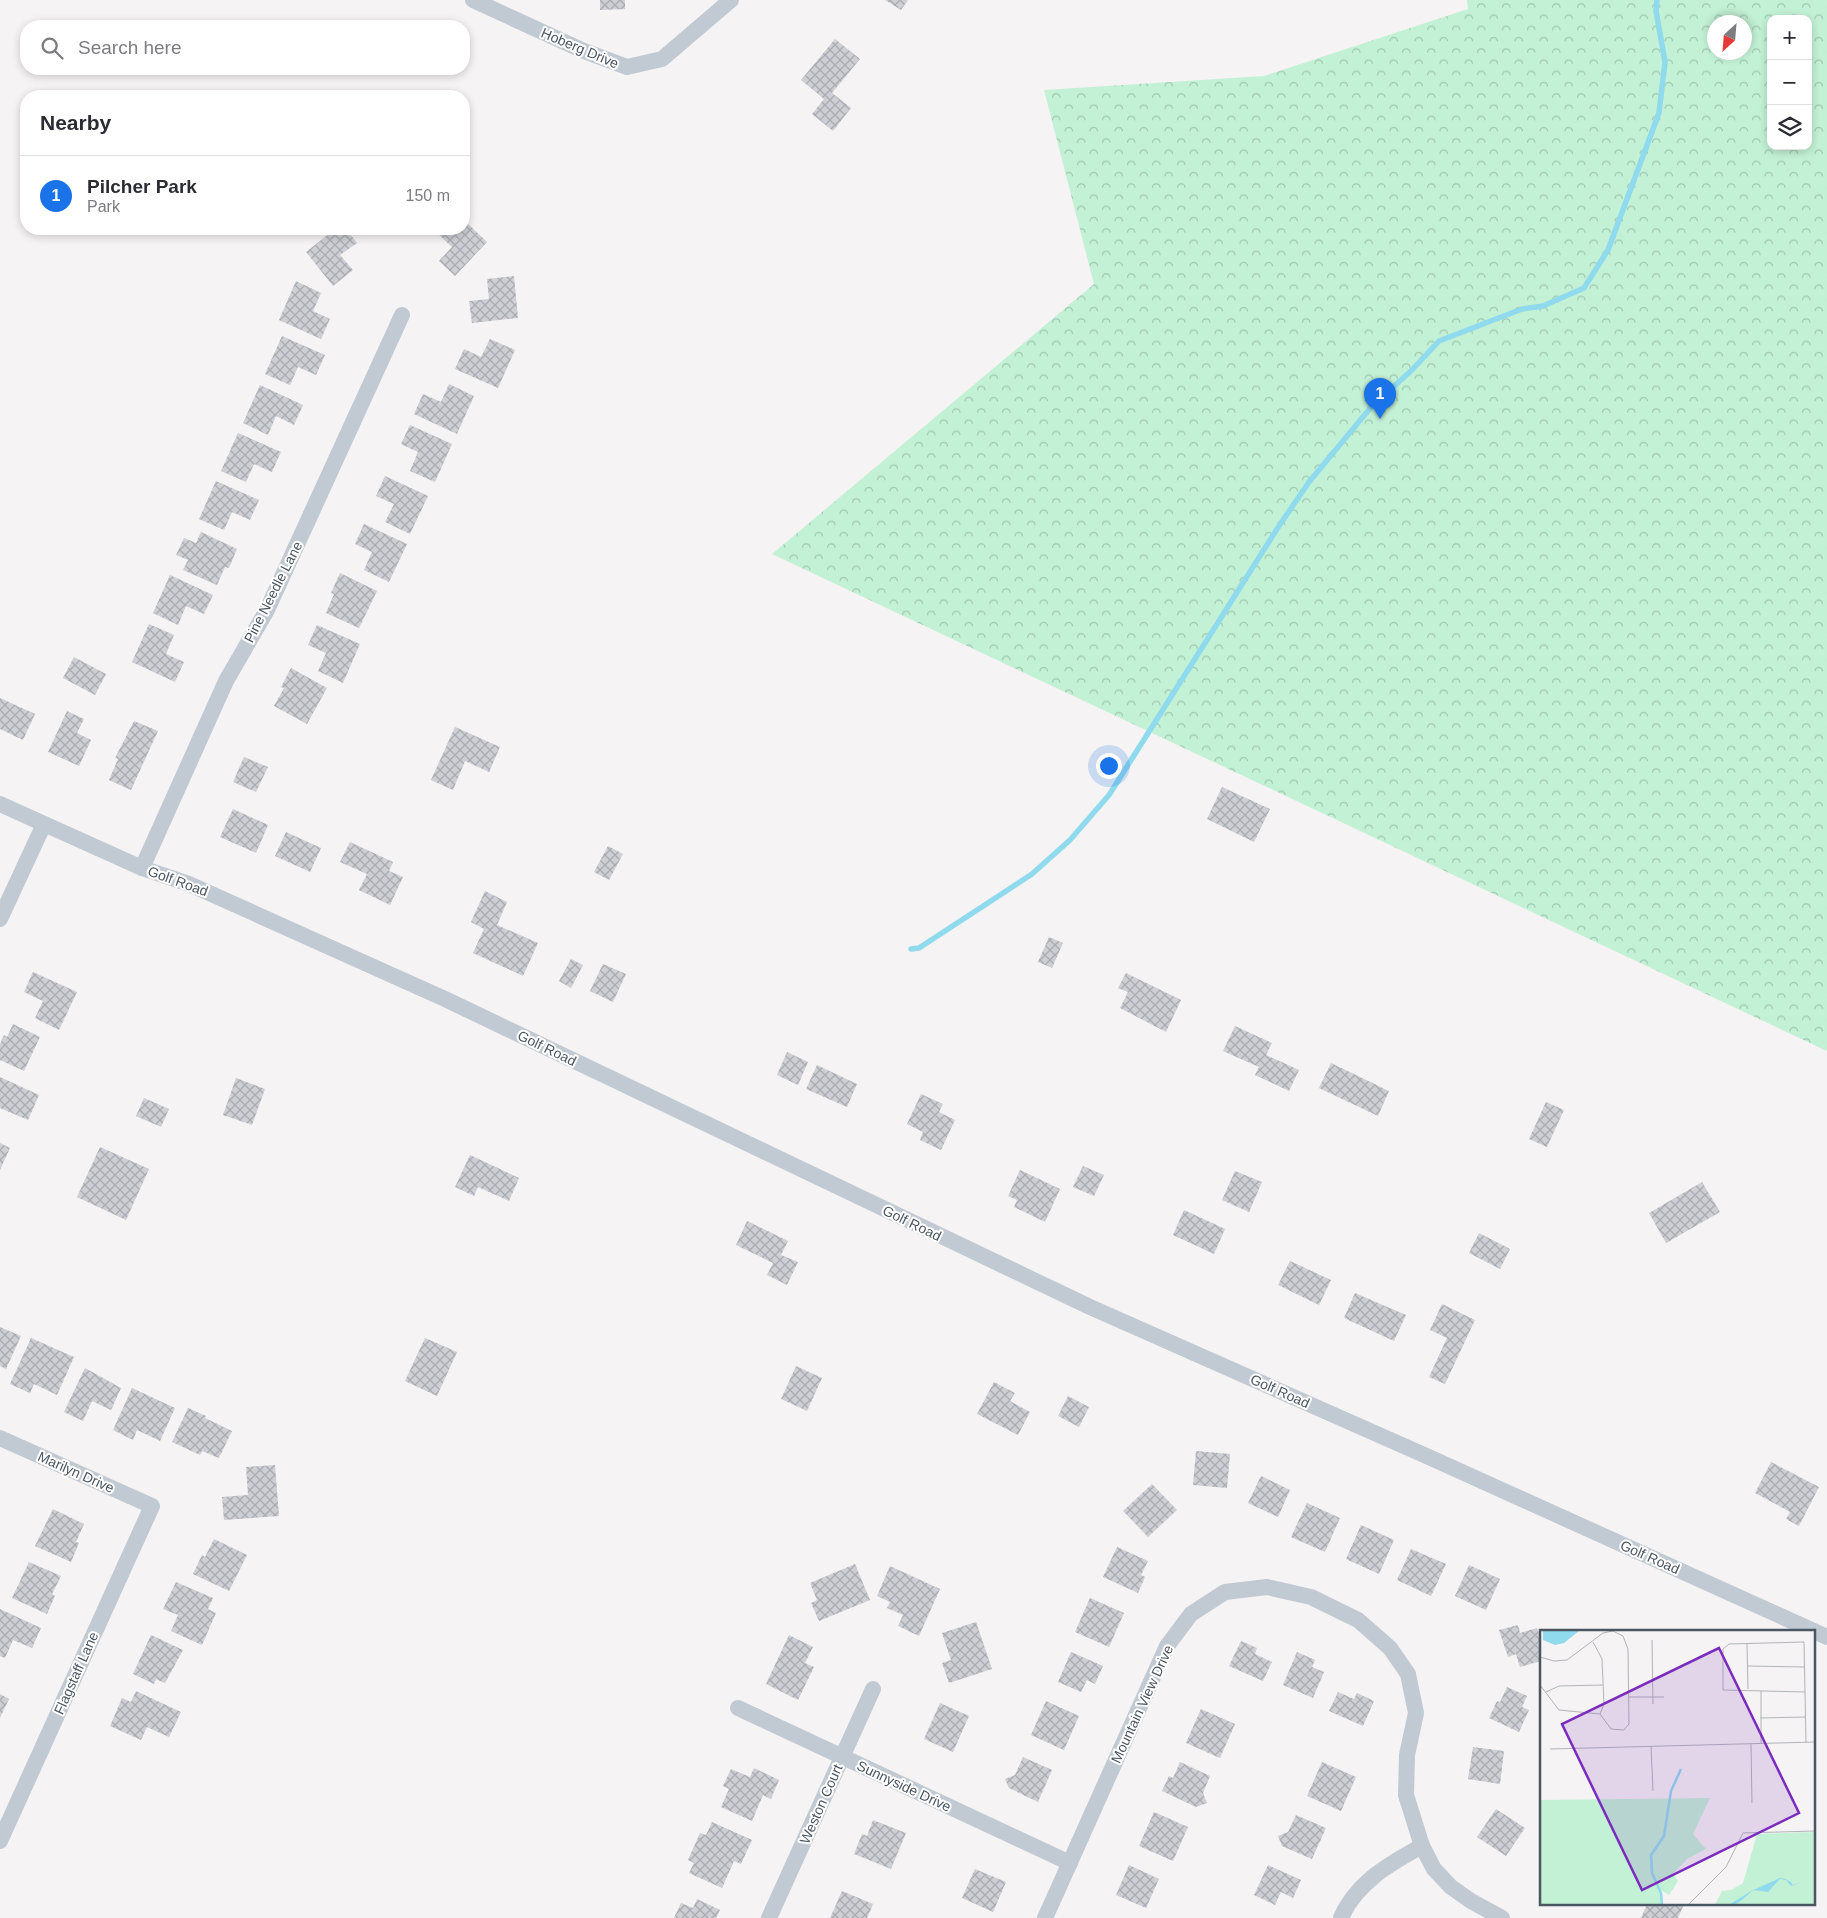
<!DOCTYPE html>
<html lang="en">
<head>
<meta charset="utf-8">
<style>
	:root { --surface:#fff; --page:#f2f2f3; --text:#2b2b33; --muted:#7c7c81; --line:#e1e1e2; --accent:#1a73e8 }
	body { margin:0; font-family:Arial,sans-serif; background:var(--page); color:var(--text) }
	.controls { position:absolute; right:15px; top:15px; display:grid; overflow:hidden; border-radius:10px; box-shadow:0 2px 8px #0003 }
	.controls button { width:45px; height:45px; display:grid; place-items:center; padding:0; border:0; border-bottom:1px solid var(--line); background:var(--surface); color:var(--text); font:25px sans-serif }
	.compass { position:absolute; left:1707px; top:15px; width:45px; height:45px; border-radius:50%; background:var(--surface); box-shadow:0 2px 8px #0003; rotate:206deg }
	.you { position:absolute; left:1108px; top:765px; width:18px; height:18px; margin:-12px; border:4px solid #fff; border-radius:50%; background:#1a73e8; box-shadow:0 0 0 8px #1a73e833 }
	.badge { display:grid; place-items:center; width:32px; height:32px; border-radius:50%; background:var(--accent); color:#fff; font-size:16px; font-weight:700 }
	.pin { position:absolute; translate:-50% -41px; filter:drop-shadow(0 1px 2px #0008) }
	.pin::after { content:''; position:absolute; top:26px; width:18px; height:15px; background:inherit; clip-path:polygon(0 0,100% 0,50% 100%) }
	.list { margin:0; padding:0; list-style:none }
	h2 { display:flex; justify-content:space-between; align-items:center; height:65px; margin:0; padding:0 20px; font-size:21px }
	h2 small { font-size:16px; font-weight:400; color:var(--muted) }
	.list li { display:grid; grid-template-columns:32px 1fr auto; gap:15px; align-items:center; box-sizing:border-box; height:80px; padding:0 20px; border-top:1px solid var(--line) }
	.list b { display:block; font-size:19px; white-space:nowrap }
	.list p { margin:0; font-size:16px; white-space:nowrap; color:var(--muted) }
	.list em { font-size:16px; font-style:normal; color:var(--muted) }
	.icon { flex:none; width:28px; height:28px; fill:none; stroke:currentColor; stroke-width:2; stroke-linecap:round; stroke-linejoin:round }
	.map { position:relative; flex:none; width:1827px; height:1918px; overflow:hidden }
	.search { position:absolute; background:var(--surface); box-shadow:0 2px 8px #0003; left:20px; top:20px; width:450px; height:55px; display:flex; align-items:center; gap:12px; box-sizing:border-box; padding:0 18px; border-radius:20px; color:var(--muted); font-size:19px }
	.panel { position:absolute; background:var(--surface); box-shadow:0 2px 8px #0003; left:20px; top:90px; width:450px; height:145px; border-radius:20px }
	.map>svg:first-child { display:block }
	.park { fill:url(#park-crowns); fill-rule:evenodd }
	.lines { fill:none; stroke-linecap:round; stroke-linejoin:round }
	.stream { stroke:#90daee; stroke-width:5.5 }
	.building { fill:url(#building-cross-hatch) }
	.minor { stroke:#c1cad2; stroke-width:16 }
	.labels { text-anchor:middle; stroke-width:4; stroke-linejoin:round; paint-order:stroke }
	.street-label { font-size:14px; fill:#4a5661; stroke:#fff }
	.inset-river { fill:none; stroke:#90daee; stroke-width:2.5 }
	.inset-road { fill:none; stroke:#b1b4b9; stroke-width:1 }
	.view { fill:#7b2cbf; fill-opacity:0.15; stroke:#7b2cbf; stroke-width:2.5 }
	.inset-edge { fill:none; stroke:#4a5661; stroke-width:2.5 }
</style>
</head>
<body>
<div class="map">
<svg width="1827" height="1918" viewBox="0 0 1827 1918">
	<defs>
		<pattern id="park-crowns" width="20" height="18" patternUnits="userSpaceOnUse" patternTransform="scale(1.25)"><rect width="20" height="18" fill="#c3f1d5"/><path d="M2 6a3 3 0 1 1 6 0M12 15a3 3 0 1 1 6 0" fill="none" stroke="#a0c6b0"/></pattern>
		<pattern id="building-cross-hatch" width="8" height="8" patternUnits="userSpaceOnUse" patternTransform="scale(1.25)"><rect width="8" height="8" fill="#cdcfd5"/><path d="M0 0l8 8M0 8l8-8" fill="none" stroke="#a8abb0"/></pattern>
	</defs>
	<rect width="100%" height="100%" fill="#f5f3f3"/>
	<path class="park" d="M1467,0H1827V1051L772,554L1094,284L1044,90L1264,76L1468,9ZM1771,19H1808V146H1771ZM1714,22H1744V52H1714Z"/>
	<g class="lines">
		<polyline class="stream" points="911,949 919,948 1032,874 1070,840 1109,795 1277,529 1309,482 1372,406 1412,370 1439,341 1522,309 1543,306 1584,288 1608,250 1659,113 1665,62 1656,11 1657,0"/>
	</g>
	<g class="building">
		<polygon points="600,0 625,0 625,9 600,10"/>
		<polygon points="885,0 908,0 901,10"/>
		<polygon points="835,39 860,59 832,93 851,108 833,131 812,114 824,99 801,80"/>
		<polygon points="464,220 487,242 455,276 439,261 452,247 437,233 442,229 464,229"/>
		<polygon points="335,229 346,229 357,243 340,255 353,270 333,286 306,252"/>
		<polygon points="514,276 518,318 472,323 469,301 489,299 487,279"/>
		<polygon points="296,281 321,293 313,311 330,319 321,339 279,320"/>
		<polygon points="282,336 325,355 316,375 298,367 290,385 265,374"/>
		<polygon points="490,339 515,350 498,388 455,369 464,349 481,357"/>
		<polygon points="449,384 474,396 457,434 414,414 423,394 441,402"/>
		<polygon points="260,385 303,405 294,425 276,416 268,435 243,423"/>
		<polygon points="410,425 452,444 435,482 410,471 418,452 401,444"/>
		<polygon points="238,433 281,452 272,472 254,464 246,482 221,471"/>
		<polygon points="385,476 428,496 410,534 385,522 394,504 376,496"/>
		<polygon points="216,481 259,500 250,520 232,512 224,530 199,519"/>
		<polygon points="364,524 407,544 389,582 364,570 372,552 355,544"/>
		<polygon points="201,532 237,549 229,568 225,567 217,585 183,570 188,560 176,555 184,538 196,543"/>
		<polygon points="340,573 377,591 359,628 326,613 334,594 331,593"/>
		<polygon points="170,575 213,595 204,614 186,606 178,625 153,613"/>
		<polygon points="149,624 174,635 166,654 184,662 175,682 132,662"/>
		<polygon points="317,625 360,644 343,683 318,671 326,653 308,645"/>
		<polygon points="74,657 106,674 95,695 63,678"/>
		<polygon points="291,668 327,688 307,724 274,706 284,688 281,687"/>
		<polygon points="0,698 35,714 23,740 0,729"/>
		<polygon points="67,711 84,719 77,733 91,740 79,766 48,752"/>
		<polygon points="134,721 158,731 131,790 109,780 118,759 115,758"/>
		<polygon points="455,727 500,747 489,772 465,761 453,790 431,780"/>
		<polygon points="244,757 268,767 256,792 233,782"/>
		<polygon points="1222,787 1270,809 1254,842 1207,819"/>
		<polygon points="233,809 268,825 256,853 220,837"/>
		<polygon points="286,832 321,848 310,872 275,856"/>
		<polygon points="350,842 393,862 389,871 403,877 390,905 359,890 367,874 340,862"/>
		<polygon points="608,846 623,854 609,880 594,872"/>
		<polygon points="485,891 507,902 497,925 538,943 523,976 473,953 484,929 471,922"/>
		<polygon points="1049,937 1063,943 1052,968 1038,962"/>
		<polygon points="571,959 583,965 571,988 559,981"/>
		<polygon points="603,964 626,974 613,1002 590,991"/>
		<polygon points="33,972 77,992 59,1030 35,1018 43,1001 24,992"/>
		<polygon points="1126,973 1181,1000 1166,1032 1120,1008 1128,992 1118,988"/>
		<polygon points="13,1024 40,1037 24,1071 0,1060 0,1044 4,1035 7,1037"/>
		<polygon points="1235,1026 1272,1043 1266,1055 1299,1070 1289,1091 1255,1075 1259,1067 1223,1051"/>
		<polygon points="787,1052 808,1062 798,1085 777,1075"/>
		<polygon points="1331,1063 1389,1091 1378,1116 1319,1088"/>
		<polygon points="817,1065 857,1084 847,1107 806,1089"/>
		<polygon points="0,1077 39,1095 28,1120 0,1108"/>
		<polygon points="236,1078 265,1089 252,1125 223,1115"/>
		<polygon points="921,1094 943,1104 939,1112 955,1120 941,1150 920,1140 923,1132 907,1124"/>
		<polygon points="144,1098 169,1109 161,1127 136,1116"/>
		<polygon points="1546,1102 1564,1110 1547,1147 1529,1139"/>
		<polygon points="0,1143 10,1148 0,1170"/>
		<polygon points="100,1147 149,1169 126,1220 77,1197"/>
		<polygon points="470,1155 519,1178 509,1201 478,1187 474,1196 455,1187"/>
		<polygon points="1083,1166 1104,1175 1094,1196 1073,1187"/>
		<polygon points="1020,1170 1060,1189 1045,1222 1014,1207 1017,1200 1008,1196"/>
		<polygon points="1235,1171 1262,1182 1249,1212 1222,1200"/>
		<polygon points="1702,1182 1720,1212 1666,1243 1649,1213"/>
		<polygon points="1184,1210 1225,1229 1214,1254 1173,1235"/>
		<polygon points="747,1221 788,1241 781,1255 798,1262 787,1285 767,1275 773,1263 736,1245"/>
		<polygon points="1479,1233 1510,1249 1500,1269 1469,1253"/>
		<polygon points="1290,1261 1331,1280 1319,1305 1278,1285"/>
		<polygon points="1355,1293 1406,1315 1394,1341 1344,1318"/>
		<polygon points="1442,1304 1475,1320 1445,1384 1429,1377 1447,1338 1430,1330"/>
		<polygon points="0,1327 21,1336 6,1369 0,1366"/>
		<polygon points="31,1338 74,1357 57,1395 34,1384 30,1393 10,1384"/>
		<polygon points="425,1338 457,1352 437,1396 405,1381"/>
		<polygon points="796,1366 822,1378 807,1411 781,1399"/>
		<polygon points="85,1368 121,1388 111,1410 92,1401 83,1421 64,1412"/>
		<polygon points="994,1382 1015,1393 1010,1401 1030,1412 1018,1435 977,1414"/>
		<polygon points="132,1388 175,1408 160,1441 137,1430 133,1440 113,1430"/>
		<polygon points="1068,1396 1089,1407 1079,1427 1058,1416"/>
		<polygon points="188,1408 206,1416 205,1418 232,1431 219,1458 202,1451 200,1455 172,1442"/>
		<polygon points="1196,1451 1230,1454 1227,1488 1193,1485"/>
		<polygon points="1771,1462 1819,1487 1799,1526 1786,1519 1790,1512 1755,1493"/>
		<polygon points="275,1465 279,1516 224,1520 222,1497 248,1495 246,1467"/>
		<polygon points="1261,1476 1290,1490 1278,1517 1248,1503"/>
		<polygon points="1152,1484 1177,1510 1148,1537 1123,1511"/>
		<polygon points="1307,1503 1340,1518 1325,1552 1291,1537"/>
		<polygon points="53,1509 84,1524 76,1542 79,1543 71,1562 35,1546"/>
		<polygon points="1361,1525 1394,1540 1379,1574 1346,1559"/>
		<polygon points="214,1539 247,1555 229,1591 193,1574 202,1555 205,1557"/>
		<polygon points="1117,1547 1148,1561 1141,1575 1145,1577 1138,1593 1103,1577"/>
		<polygon points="1411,1549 1446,1564 1431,1596 1397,1580"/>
		<polygon points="29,1562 61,1576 52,1594 55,1596 47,1614 12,1598"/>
		<polygon points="855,1564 870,1600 819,1621 811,1603 817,1600 810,1583"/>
		<polygon points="1469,1565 1500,1579 1486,1610 1455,1596"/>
		<polygon points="890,1566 940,1589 919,1636 898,1626 903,1615 887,1608 890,1602 877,1596"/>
		<polygon points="176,1582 213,1598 208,1609 216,1613 202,1645 171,1631 178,1615 163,1609"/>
		<polygon points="1090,1598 1124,1613 1109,1647 1075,1632"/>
		<polygon points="0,1609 41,1628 32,1648 13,1640 5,1658 0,1656"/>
		<polygon points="976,1622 992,1669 949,1683 942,1663 951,1660 942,1633"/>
		<polygon points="1518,1625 1520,1633 1537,1628 1541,1639 1541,1661 1520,1667 1516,1654 1508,1657 1499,1630"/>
		<polygon points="151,1635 183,1650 165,1683 156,1679 154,1684 133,1674"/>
		<polygon points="789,1635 813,1647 805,1663 814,1667 798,1700 766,1684"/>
		<polygon points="1241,1641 1257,1648 1255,1654 1272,1662 1263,1681 1229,1666"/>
		<polygon points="1071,1652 1103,1666 1095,1684 1087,1680 1081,1692 1058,1682"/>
		<polygon points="1297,1652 1315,1660 1312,1667 1324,1672 1313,1698 1283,1685"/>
		<polygon points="1507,1687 1527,1696 1522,1707 1529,1710 1519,1732 1489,1718 1497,1701 1500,1702"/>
		<polygon points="136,1691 181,1712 169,1737 147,1727 141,1740 110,1726 122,1698 131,1702"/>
		<polygon points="1338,1692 1354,1699 1357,1693 1374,1701 1363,1726 1329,1711"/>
		<polygon points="0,1694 9,1699 0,1718"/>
		<polygon points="1046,1701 1079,1716 1064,1750 1031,1735"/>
		<polygon points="940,1703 969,1716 953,1752 924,1739"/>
		<polygon points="1201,1709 1235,1724 1220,1758 1186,1743"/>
		<polygon points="1473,1747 1504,1751 1500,1784 1468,1779"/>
		<polygon points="1023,1757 1052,1770 1038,1802 1009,1788 1005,1779 1015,1775"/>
		<polygon points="1180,1762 1210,1776 1203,1793 1207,1803 1196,1807 1162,1791 1169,1776 1173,1778"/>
		<polygon points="1322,1762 1356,1777 1341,1811 1307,1796"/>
		<polygon points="754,1768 779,1780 771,1799 763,1795 752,1821 721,1807 729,1789 723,1786 731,1769 750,1777"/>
		<polygon points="1496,1809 1525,1828 1506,1856 1477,1837"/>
		<polygon points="1154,1812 1188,1827 1173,1861 1139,1846"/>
		<polygon points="1296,1815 1326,1828 1312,1859 1282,1846 1278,1836 1288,1832"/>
		<polygon points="873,1820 906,1833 891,1869 854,1854 862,1834 867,1836"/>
		<polygon points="712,1822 752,1840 741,1864 734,1861 722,1888 689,1873 694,1863 688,1860 700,1833 706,1835"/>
		<polygon points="1129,1865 1159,1879 1146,1908 1116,1895"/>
		<polygon points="1268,1865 1301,1880 1293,1898 1281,1892 1275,1905 1254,1895"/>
		<polygon points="975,1869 1006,1882 993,1912 962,1898"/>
		<polygon points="842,1891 873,1904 867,1918 830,1918"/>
		<polygon points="697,1899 720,1910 716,1918 674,1918 681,1903 693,1908"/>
		<polygon points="1647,1904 1684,1904 1678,1918 1641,1918"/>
	</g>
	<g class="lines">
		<g class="minor">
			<polyline points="473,0 584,51 627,67 662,59 731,0"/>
			<polyline points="0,804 142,868 189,884 445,999 1090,1307 1431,1458 1827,1637"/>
			<polyline points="142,868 226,681 267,610 402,315"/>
			<polyline points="0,919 44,824"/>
			<polyline points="0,1438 152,1506 0,1841"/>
			<polyline points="738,1708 1070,1863"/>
			<polyline points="769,1918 873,1689"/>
			<polyline points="1045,1918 1167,1646 1191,1614 1225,1592 1267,1587 1311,1597 1358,1620 1390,1648 1408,1674 1416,1713 1407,1755 1406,1795 1422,1846 1434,1869 1451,1887 1471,1901 1502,1918"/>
			<path d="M1341,1918C1356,1883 1389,1864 1422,1846"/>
		</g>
	</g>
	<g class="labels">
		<g class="street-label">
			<text transform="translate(580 48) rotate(23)" y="5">Hoberg Drive</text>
			<text transform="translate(273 592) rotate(-63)" y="5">Pine Needle Lane</text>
			<text transform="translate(178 881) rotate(20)" y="5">Golf Road</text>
			<text transform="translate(547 1048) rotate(26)" y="5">Golf Road</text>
			<text transform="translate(912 1223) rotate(26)" y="5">Golf Road</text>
			<text transform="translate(1280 1391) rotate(24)" y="5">Golf Road</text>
			<text transform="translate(76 1472) rotate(24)" y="5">Marilyn Drive</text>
			<text transform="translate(1650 1557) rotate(24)" y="5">Golf Road</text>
			<text transform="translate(76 1673) rotate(-66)" y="5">Flagstaff Lane</text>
			<text transform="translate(1142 1704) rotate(-65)" y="5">Mountain View Drive</text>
			<text transform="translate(904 1786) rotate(25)" y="5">Sunnyside Drive</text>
			<text transform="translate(821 1804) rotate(-66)" y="5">Weston Court</text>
		</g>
	</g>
	<g transform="translate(1540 1630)">
		<rect width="275" height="275" fill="#f5f3f3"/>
		<path d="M275,202V275H175L182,261L191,260L203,253L217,204Z" fill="#c3f1d5"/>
		<path d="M170,168L153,204L166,219L147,229L133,244L138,251L129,265L121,260L123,275H0V170Z" fill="#c3f1d5"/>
		<path d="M3,0H40L24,13L15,15L3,10ZM240,248L246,249L252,253V255L263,252L251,256L246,250L240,249L228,262L213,260L202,270L194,275H189L211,261Z" fill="#90daee"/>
		<path class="inset-river" d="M122,275L121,263L112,243L111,225L124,206L131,161L141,139"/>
		<path class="inset-road" d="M112,10L113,74M53,12L62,29L64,74L60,84M207,14L208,59M0,27L14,31L27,30L63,3L73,1L83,6L88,19L89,94L84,100L71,99L60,84M208,36L264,37M0,55L19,80L60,84M6,62L19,56L63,55M265,62L183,60V19L189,14L264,12L265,62L266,113M89,67H124M220,88L265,87M211,114L212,173M221,114V61M111,116L113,161M10,119L275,112M148,275L186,237L203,203L275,201"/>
		<path class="view" d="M179,18L259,183L102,260L22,94Z"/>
		<rect width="275" height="275" class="inset-edge"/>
	</g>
</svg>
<div class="controls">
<button>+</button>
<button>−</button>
<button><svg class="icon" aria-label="layers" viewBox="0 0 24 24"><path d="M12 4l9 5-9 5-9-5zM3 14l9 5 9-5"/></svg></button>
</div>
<svg class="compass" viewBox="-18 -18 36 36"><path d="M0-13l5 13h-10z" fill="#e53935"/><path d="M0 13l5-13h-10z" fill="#7c7c81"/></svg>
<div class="you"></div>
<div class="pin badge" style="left:1380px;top:419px">1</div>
<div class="search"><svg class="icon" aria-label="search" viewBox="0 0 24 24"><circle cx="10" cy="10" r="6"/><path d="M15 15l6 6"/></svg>Search here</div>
<section class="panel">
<h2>Nearby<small></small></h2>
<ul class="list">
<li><span class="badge">1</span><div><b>Pilcher Park</b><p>Park</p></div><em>150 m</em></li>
</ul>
</section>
</div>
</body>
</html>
